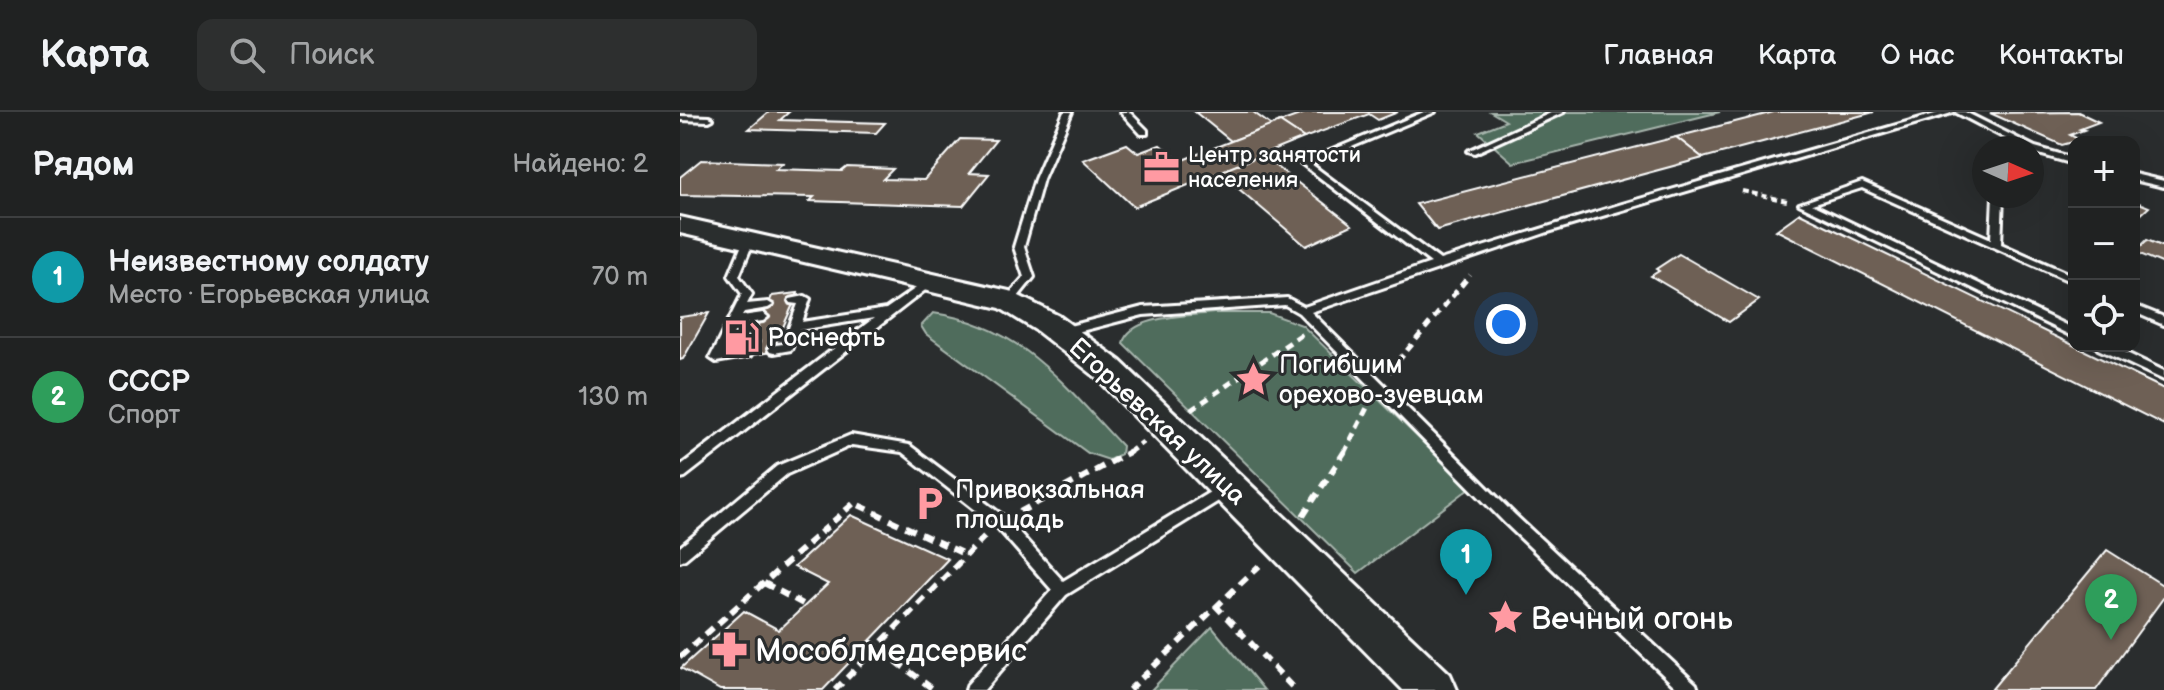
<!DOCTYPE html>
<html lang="ru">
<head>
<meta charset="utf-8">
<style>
	:root { --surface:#202222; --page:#2d2f2f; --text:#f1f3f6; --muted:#a2a4a5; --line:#3d3f40; --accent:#0b8043 }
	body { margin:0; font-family:"Balsamiq Sans",sans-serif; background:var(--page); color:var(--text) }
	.controls { position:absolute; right:24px; top:24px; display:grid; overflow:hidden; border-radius:16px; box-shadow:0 8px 32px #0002 }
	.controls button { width:72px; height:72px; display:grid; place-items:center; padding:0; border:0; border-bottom:2px solid var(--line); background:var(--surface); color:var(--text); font:40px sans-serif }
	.compass { position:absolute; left:1292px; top:24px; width:72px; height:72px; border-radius:50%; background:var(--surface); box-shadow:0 8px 32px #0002; rotate:93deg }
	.you { position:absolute; left:826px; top:212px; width:28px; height:28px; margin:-20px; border:6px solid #fff; border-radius:50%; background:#1a73e8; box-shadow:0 0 0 12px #1a73e833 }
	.badge { display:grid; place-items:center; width:52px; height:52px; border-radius:50%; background:var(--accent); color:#fff; font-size:26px; font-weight:700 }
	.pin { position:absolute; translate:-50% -66px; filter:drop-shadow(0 2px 4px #0008) }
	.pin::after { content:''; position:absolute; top:42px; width:28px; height:24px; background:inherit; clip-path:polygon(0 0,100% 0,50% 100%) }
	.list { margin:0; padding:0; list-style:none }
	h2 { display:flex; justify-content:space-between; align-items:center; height:104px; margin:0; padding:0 32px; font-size:34px }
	h2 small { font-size:26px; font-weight:400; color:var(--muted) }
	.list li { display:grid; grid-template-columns:52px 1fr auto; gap:24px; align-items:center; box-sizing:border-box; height:120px; padding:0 32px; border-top:2px solid var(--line) }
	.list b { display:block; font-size:30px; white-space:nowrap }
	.list p { margin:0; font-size:26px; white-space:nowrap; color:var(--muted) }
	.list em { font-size:26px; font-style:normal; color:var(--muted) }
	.icon { flex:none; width:44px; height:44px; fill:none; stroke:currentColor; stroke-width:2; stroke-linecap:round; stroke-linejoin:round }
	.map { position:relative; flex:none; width:1484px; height:578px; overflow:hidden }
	header { display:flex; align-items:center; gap:48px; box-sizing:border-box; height:112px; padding:0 40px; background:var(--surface); border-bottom:2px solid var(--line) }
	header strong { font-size:38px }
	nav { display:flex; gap:44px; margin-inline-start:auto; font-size:28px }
	.search { width:560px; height:72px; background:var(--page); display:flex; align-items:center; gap:20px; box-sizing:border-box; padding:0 28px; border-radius:16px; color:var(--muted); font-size:30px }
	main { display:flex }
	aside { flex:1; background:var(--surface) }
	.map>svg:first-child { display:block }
	.green { fill:#506c5c; stroke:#a8b6ae; stroke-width:2 }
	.building { fill:#6e6154; stroke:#fff; stroke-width:2 }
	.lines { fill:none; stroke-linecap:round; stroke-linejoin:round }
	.lane-casing { stroke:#fff; stroke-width:6 }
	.secondary-casing { stroke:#fff; stroke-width:6 }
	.path-far2 { stroke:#fff; stroke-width:4; stroke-dasharray:6 4; stroke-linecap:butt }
	.path-far1 { stroke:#fff; stroke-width:5; stroke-dasharray:8 6; stroke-linecap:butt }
	.path { stroke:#fff; stroke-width:6; stroke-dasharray:10 7; stroke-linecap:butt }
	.lane { fill:#2a2d2e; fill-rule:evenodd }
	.secondary { fill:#2a2d2e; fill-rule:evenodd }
	.labels { text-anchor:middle; stroke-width:6; stroke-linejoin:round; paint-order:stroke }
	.far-poi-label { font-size:22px; fill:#fff; stroke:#2a2d2e; text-anchor:start }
	.poi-label { font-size:26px; fill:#fff; stroke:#2a2d2e; text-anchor:start }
	.street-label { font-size:26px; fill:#fff; stroke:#2a2d2e }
	.near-poi-label { font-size:32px; fill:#fff; stroke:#2a2d2e; text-anchor:start }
</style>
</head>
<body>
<header>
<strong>Карта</strong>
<div class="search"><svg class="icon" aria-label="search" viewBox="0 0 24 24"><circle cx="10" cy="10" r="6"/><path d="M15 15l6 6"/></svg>Поиск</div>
<nav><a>Главная</a><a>Карта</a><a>О нас</a><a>Контакты</a></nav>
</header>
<main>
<aside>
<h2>Рядом<small>Найдено: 2</small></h2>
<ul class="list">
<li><span class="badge" style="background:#0f9aa8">1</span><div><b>Неизвестному солдату</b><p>Место · Егорьевская улица</p></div><em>70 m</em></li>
<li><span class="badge" style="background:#2e9e5b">2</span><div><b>СССР</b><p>Спорт</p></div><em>130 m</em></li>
</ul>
</aside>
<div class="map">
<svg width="1484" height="578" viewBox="0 0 1484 578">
	<rect width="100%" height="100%" fill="#2a2d2e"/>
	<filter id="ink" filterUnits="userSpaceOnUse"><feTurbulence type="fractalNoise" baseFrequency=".0125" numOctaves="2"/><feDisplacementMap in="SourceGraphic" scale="16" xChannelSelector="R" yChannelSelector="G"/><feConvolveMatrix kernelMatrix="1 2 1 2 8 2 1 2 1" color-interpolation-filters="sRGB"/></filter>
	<g filter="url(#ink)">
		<g class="green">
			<polygon points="811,0 1040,0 833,51 798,20 826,9"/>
			<path d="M253,201C342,213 384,273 442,334L441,342L429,348L408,341L246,222L241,214Z"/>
			<path d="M534,201H589L622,213L790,376L678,461L443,231C450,203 510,204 534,201Z"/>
			<polygon points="532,515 584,578 471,578"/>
		</g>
		<g class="building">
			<polygon points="89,0 109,0 100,8 205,11 196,21 69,17"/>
			<polygon points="515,0 573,0 592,14 551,29"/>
			<polygon points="628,0 718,0 698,8 689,2 624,26 600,10"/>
			<polygon points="1094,0 1194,0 1023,46 996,25"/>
			<polygon points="1398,0 1419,10 1400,17 1404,18 1390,23 1400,28 1382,33 1310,1"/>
			<polygon points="600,10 624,26 454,95 403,48 447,32 458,41 480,33 500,49"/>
			<polygon points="996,25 1023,46 757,118 736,92"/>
			<polygon points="280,27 316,28 289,61 309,62 283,94 130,89 134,85 0,83 0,65 21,48 103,51 96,57 162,59 167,55 213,57 203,67 244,68"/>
			<polygon points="582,43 672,113 626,134 539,60"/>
			<polygon points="1454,89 1469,95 1457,106 1454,105"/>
			<polygon points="1120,101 1484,277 1484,313 1096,118"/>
			<polygon points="1467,128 1484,135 1484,152 1455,140"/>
			<polygon points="999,142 1079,188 1049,210 971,164 979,159 976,157"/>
			<polygon points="118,181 92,240 65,244 92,184"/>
			<polygon points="29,201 3,247 0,248 0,205"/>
			<polygon points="171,403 268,447 143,578 40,578 1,556 64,499 99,518 148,472 114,455"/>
			<polygon points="1427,438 1484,474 1484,485 1416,578 1311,578"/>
		</g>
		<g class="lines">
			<defs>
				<g id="lane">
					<polygon points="384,0 392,0 363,67 344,135 354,165 333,191 325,191 324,189 325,187 344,165 334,135 355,67"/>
					<polygon points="441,0 449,0 467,18 467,22 461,22"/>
					<polygon points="744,0 755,0 631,52 760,148 942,92 1262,0 1275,0 868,120 631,200 835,403 1016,572 1018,578 999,578 825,411 619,201 605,193 463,203 382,224 376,220 378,217 463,195 607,186 624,195 751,151 621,51"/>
					<polygon points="873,0 884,0 795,41 788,39"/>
					<polygon points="1275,0 1285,0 1355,35 1394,46 1394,52 1352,40 1352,36 1344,36"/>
					<polygon points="0,4 29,5 33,7 29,9 0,8"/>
					<polygon points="1454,62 1484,69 1484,75 1454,68"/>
					<polygon points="1182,70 1311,127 1313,84 1323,84 1321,132 1394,164 1394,171 1182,76 1132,92 1394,217 1394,225 1119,92"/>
					<polygon points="69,125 74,128 59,164 72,182 67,192 88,190 93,193 88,196 64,200 62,204 83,201 88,205 83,209 58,212 50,229 72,226 78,230 76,233 46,237 44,241 66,237 70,238 72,241 70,244 36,250 30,246 62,182 49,164 64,128"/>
					<polygon points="249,167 254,170 253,172 5,365 0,366 0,354 194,206 119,218 111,238 94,241 90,240 88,237 90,234 103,232 118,192 110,191 109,189 110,187 125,184 130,187 122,210 206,197"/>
					<polygon points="1454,193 1484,205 1484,213 1454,200"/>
					<polygon points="1416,234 1432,234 1484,259 1484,268 1418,237"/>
					<polygon points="171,323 229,333 326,406 383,469 540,374 545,373 550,374 552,378 550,382 386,483 304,578 286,578 288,572 372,478 316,414 222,340 172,333 107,362 5,447 0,449 0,435 97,354"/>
				</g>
				<polygon id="secondary" points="0,105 329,179 379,204 440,249 770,562 777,578 723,578 416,265 357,219 320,196 0,121"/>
			</defs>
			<use href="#lane" class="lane-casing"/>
			<use href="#secondary" class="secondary-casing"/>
			<polyline class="path-far2" points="1062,79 1107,89"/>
			<g class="path-far1">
				<polyline points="709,260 790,163"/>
				<polyline points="511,298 622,222"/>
				<polyline points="448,341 463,330"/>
				<polyline points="664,341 689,292"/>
			</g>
			<g class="path">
				<polyline points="340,400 451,339"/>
				<polyline points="623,404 665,339"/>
				<polyline points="84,471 125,493"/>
				<polyline points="535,493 615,578"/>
				<polyline points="189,529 254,578"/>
				<polyline points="0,545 174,391 284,442"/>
				<polyline points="155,578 305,424"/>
				<polyline points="449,578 580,453"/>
			</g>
			<use href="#lane" class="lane"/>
			<use href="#secondary" class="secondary"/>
		</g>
	</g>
	<defs>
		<symbol id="office-bare" viewBox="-9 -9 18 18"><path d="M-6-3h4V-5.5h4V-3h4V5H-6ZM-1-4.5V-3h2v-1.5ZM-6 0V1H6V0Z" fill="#ff9aa2" stroke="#2a2d2e" stroke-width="2.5" paint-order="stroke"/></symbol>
		<symbol id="fuel-bare" viewBox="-9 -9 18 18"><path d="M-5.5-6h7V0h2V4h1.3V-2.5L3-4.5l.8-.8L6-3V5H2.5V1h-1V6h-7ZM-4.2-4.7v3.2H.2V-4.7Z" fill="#ff9aa2" stroke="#2a2d2e" stroke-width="2.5" paint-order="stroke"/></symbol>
		<symbol id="sight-bare" viewBox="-9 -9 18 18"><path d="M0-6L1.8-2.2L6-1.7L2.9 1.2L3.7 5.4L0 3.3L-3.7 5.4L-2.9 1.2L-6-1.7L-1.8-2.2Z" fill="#ff9aa2" stroke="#2a2d2e" stroke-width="2.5" paint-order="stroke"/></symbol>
		<symbol id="parking-bare" viewBox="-9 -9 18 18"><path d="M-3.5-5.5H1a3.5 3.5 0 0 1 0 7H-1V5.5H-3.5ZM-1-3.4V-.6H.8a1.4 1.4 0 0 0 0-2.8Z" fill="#ff9aa2" stroke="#2a2d2e" stroke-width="2.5" paint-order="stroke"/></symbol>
		<symbol id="pharmacy-bare" viewBox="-9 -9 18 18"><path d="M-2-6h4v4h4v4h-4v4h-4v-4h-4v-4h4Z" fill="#ff9aa2" stroke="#2a2d2e" stroke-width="2.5" paint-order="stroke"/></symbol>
	</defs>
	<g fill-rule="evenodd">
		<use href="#office-bare" x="456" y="30" width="51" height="51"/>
		<use href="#fuel-bare" x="36" y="200" width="51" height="51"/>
		<use href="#sight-bare" x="548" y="242" width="51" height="51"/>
		<use href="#parking-bare" x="224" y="366" width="51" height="51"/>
		<use href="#sight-bare" x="800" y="480" width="51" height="51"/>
		<use href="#pharmacy-bare" x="24" y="512" width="51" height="51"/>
	</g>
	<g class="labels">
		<g class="far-poi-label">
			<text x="508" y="50">Центр занятости<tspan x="508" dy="25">населения</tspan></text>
		</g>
		<g class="poi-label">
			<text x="87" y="234">Роснефть</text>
			<text x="599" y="261">Погибшим<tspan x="599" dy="30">орехово-зуевцам</tspan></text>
			<text x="275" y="386">Привокзальная<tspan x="275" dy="30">площадь</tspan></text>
		</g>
		<g class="street-label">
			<text transform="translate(478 309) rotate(43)" y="9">Егорьевская улица</text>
		</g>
		<g class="near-poi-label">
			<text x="851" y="517">Вечный огонь</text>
			<text x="75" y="549">Мособлмедсервис</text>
		</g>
	</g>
</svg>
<div class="controls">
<button>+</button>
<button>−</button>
<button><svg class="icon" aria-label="locate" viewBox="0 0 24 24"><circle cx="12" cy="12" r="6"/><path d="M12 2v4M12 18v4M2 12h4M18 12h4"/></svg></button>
</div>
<svg class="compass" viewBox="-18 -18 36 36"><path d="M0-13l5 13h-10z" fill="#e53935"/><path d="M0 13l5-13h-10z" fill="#a2a4a5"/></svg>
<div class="you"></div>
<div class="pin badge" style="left:786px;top:483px;background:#0f9aa8">1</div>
<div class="pin badge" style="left:1431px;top:528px;background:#2e9e5b">2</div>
</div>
</main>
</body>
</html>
